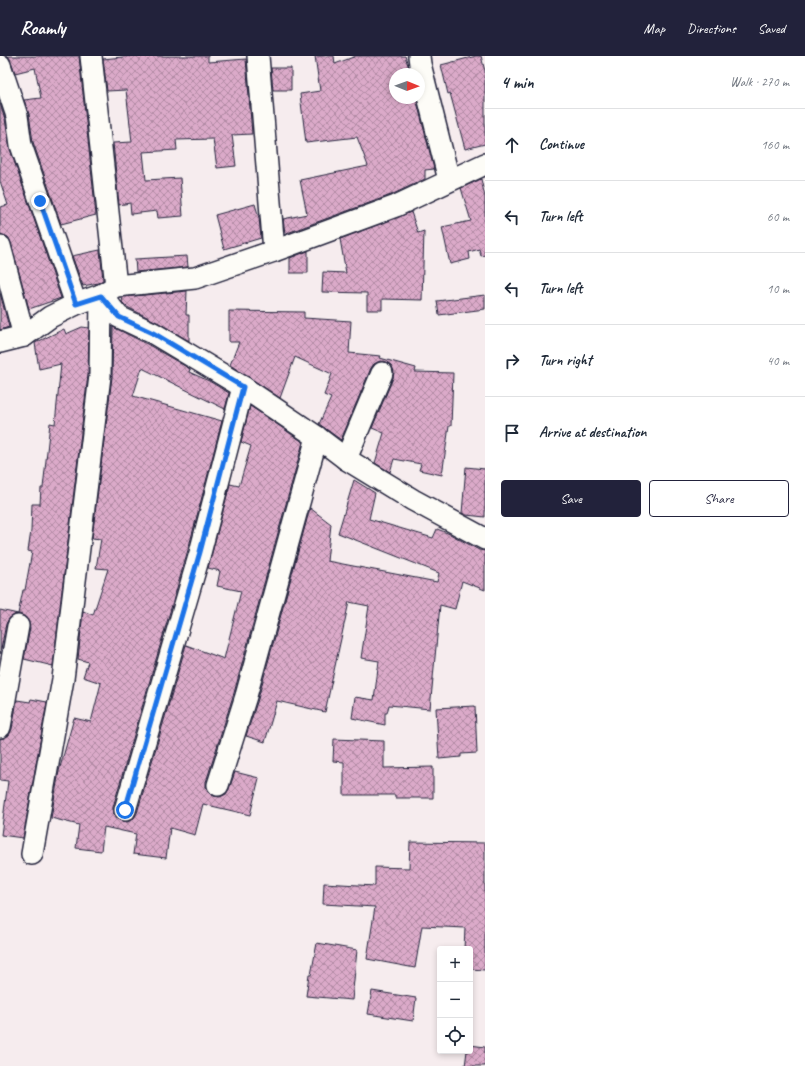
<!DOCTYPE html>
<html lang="en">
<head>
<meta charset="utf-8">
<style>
	:root { --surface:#fff; --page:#f6f6f7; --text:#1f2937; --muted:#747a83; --line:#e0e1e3; --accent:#22223b }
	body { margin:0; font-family:Caveat,sans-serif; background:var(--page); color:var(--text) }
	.controls { position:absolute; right:12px; bottom:12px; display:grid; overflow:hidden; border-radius:4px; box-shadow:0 2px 6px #0003 }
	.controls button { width:36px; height:36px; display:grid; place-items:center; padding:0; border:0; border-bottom:1px solid var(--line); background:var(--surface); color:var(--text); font:20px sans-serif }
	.compass { position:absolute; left:389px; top:12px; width:36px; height:36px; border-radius:50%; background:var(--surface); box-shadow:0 2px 6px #0003; rotate:91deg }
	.stop { position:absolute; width:12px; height:12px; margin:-9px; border:3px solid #1a73e8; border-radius:50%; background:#fff }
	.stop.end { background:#1a73e8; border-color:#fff; box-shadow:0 1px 4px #0008 }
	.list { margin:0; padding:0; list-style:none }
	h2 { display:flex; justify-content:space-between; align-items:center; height:52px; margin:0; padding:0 16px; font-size:17px }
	h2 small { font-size:13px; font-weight:400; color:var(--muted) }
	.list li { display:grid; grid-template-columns:26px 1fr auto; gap:12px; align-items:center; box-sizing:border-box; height:72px; padding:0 16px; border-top:1px solid var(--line) }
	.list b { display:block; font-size:15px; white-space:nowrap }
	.list em { font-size:13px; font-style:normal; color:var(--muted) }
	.actions { display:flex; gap:8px; padding:12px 16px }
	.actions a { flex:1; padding:9px 0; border:1px solid var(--accent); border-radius:4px; text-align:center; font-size:14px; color:var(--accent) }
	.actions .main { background:var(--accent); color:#fff }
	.icon { flex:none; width:22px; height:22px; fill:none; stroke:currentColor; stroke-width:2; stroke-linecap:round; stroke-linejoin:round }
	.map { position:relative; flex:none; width:485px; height:1010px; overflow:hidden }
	header { display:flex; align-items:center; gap:24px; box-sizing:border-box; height:56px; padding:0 20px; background:var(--accent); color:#fff }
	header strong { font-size:19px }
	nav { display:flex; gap:22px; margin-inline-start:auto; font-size:14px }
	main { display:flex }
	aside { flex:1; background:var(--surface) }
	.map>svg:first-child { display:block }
	.building { fill:url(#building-cross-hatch); stroke:#22223b }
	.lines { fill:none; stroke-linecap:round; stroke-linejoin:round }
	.street-casing { stroke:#22223b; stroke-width:24 }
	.street { stroke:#fdfcf7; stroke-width:21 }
	.route { stroke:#1a73e8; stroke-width:5 }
</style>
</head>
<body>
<header>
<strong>Roamly</strong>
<nav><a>Map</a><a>Directions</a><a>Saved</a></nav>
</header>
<main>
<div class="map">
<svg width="485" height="1010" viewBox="0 0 485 1010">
	<defs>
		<pattern id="building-cross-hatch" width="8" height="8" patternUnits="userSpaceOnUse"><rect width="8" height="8" fill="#dbaac9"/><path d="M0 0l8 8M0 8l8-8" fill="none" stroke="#b18aa4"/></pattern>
	</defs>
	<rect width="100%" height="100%" fill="#f6ecee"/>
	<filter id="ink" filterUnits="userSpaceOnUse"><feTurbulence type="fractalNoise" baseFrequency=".025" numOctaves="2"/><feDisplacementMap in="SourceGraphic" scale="8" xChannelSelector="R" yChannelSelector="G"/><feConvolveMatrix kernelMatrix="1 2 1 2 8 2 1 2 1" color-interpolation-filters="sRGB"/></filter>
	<g filter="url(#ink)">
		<g class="building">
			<polygon points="8,0 79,0 96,159 61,168 33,86 29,58 24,44 41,42 35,12 15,17 11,5"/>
			<polygon points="132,0 208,0 208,6 246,3 252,78 232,79 236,110 217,112 213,83 176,84 177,94 143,96 146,124 180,122 183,160 158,162 157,155 131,158 130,147 119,149 113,87 132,86 126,34 107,35 103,3"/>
			<polygon points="315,0 334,0 335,8 356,0 405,0 409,12 405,13 407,18 395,18 395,42 416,42 434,113 425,114 425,123 391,139 290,176 285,177 283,163 307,158 300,124 368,110 357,81 306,87 300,38 320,35"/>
			<polygon points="476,0 481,0 485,15 485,88 465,93 450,37 448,38 441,9"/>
			<polygon points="271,12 291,12 291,34 273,34"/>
			<polygon points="0,47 5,63 10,93 61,242 29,253 11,187 8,181 0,178 0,151 8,149 0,125"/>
			<polygon points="481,123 485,141 485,199 481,200 479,193 469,196 470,203 450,208 442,171 471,165 461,132"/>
			<polygon points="255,148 259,162 261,182 224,193 215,159"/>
			<polygon points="411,156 418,177 424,175 422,244 382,243 382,254 367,254 367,237 322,236 323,216 346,217 340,183"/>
			<polygon points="100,194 103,224 98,227 83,230 72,200"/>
			<polygon points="308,195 308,217 290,217 290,202"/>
			<polygon points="187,200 188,211 136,216 135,203"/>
			<polygon points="187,235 186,259 189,259 189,285 159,267 127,251 122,246 123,241"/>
			<polygon points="0,237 9,271 0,274"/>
			<polygon points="485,239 485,253 439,259 437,245"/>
			<polygon points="229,255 304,256 304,262 351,265 349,297 381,300 380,302 416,312 415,316 453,317 451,370 449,370 442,419 419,414 421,408 394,403 390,416 375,407 384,377 372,372 393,322 394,316 392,310 387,306 380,305 374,308 371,312 341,384 319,368 331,342 324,339 332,318 295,301 280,342 230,309 239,286 229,286"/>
			<polygon points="82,271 89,272 88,319 53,610 24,603 30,572 29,566 25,561 20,558 14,559 9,563 6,568 0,598 0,554 18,558 23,534 25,534 32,496 28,495 31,475 32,448 40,448 41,432 43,432 50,367 55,368 61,308 39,313 35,287 64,273 66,278"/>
			<polygon points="113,271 147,288 190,313 189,316 209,325 229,337 225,353 142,312 133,340 222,365 188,494 113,751 113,757 117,763 121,765 128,766 134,762 137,757 186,589 224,603 241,535 217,530 220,515 208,512 230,428 239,430 251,390 241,386 250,350 303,386 234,637 206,726 206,731 209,737 214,740 220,741 226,738 229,733 235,716 259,722 250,759 203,748 195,779 170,772 166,802 133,798 136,778 104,771 101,795 76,792 79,769 51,762 59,715 74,662 91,666 101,627 83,621 88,606 78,603 83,555 93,559 108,513 96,512 101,483 92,482 112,321"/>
			<polygon points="466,411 485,413 485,461 466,459 462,457"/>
			<polygon points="354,424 375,437 369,463 433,482 437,473 450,478 479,494 485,495 485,534 462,525 455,553 440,549 430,653 389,649 387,657 385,657 385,669 352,662 355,641 374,644 379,605 361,602 369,550 349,546 325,656 277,645 265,686 246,680 258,643 310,452 331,468 327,505 437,526 439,517 338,477"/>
			<polygon points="31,643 47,646 23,782 1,779 8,725 0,724 0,683 4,682 9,679 12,673 17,644 30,646"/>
			<polygon points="475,650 477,697 461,698 461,701 439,703 436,652"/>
			<polygon points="334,683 384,685 384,712 433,711 433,742 395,742 395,739 344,739 344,706 333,705"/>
			<polygon points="410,786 485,787 485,914 470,913 470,893 464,893 465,872 422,870 415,912 367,903 375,851 323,848 324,827 375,830 375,811 409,812"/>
			<polygon points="317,887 357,894 352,944 306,940 309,919 311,919"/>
			<polygon points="372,935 416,942 413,965 368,958"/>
			<polygon points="470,989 485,991 485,1010 465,1010 467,995 470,995"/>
		</g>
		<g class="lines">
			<defs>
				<g id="street">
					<polyline points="91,0 116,230"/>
					<polyline points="258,0 274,195"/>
					<polyline points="419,0 420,8 449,124"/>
					<polyline points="0,9 17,60 21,89 76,248"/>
					<polyline points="0,190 24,280"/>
					<polyline points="101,239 119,261 153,277 243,331 317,381 346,403 413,444 485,483"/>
					<polyline points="0,286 24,280 50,261 76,248 101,239 116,230 195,222 274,195 396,150 485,108"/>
					<polyline points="346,403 382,317"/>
					<polyline points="0,671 18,570"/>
					<polyline points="218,729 246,640 317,381"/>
					<polyline points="125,754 200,497 243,331"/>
					<polyline points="32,798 63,623 100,320 101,239"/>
				</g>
			</defs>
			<use href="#street" class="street-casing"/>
			<use href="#street" class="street"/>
		</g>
	</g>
	<g class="lines" filter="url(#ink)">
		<polyline class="route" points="40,145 76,248 101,240 119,261 153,277 243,331 200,496 125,754"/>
	</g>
</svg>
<div class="controls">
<button>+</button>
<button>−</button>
<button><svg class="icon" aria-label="locate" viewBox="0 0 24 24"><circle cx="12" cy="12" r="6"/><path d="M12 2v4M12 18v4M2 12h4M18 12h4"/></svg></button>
</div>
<svg class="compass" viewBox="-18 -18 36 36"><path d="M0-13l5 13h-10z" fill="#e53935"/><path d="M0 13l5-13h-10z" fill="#747a83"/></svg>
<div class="stop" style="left:125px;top:754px"></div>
<div class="stop end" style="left:40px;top:145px"></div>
</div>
<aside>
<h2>4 min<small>Walk · 270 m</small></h2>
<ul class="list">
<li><svg class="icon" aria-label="ahead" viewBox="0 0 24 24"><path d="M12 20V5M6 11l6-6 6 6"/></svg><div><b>Continue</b></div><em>160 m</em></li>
<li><svg class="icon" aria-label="left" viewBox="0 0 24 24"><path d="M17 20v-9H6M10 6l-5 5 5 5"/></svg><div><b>Turn left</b></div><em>60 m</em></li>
<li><svg class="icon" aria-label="left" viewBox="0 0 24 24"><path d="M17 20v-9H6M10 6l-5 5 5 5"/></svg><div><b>Turn left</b></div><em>10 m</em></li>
<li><svg class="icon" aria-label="right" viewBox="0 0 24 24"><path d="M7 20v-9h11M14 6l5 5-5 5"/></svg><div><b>Turn right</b></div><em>40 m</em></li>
<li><svg class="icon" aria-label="arrive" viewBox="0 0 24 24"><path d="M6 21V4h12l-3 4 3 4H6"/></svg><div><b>Arrive at destination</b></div></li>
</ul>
<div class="actions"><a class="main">Save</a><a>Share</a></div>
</aside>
</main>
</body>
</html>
